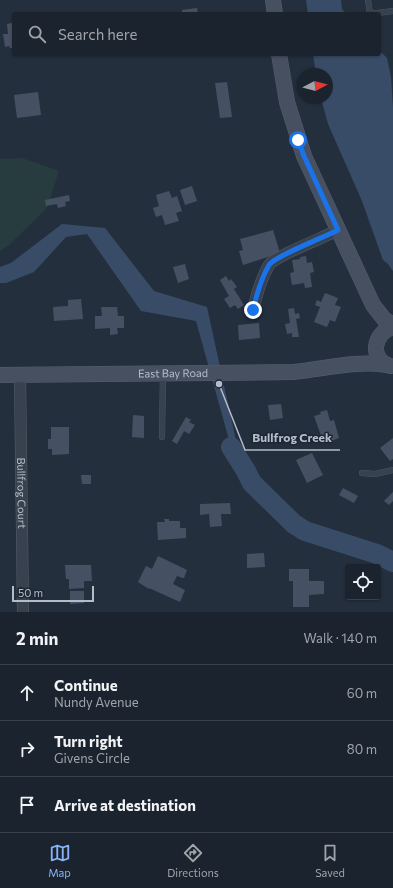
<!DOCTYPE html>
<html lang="en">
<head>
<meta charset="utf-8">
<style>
	:root { --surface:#1b232e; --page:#242b36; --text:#f1f3f6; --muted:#a0a4aa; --line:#39404a; --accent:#8ab4f8 }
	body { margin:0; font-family:Commissioner,sans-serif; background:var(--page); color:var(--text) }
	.controls { position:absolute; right:12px; bottom:12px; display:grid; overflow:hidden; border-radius:4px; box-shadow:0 1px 3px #0004 }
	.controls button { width:36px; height:36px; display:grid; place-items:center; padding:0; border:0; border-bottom:1px solid var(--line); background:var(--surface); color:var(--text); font:20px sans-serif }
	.compass { position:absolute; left:297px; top:68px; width:36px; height:36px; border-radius:50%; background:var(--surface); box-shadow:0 1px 3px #0004; rotate:83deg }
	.scale { position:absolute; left:12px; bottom:10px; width:82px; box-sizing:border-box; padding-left:4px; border:2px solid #b4bcc9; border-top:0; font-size:11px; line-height:14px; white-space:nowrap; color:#b4bcc9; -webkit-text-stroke:3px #1d2633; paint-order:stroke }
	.stop { position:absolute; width:12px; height:12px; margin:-9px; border:3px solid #1a73e8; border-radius:50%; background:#fff }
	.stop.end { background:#1a73e8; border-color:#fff; box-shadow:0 1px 4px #0008 }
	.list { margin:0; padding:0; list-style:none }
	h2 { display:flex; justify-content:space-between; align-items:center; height:52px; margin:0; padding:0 16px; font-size:17px }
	h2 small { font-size:13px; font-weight:400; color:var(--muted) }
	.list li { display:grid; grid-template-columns:26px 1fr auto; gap:12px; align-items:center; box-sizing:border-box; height:56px; padding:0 16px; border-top:1px solid var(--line) }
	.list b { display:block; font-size:15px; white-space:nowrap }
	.list p { margin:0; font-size:13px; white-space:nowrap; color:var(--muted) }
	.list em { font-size:13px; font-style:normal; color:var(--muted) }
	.icon { flex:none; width:22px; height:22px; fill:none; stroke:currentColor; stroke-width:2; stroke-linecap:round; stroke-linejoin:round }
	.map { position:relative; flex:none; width:393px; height:612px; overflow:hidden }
	.search { position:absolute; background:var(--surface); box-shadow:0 1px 3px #0004; left:12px; right:12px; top:12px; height:44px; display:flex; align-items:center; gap:10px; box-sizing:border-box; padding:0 14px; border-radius:4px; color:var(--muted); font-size:15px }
	.sheet { height:220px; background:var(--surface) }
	nav { display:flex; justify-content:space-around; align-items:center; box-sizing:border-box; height:56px; border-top:1px solid var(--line); background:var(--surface); font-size:11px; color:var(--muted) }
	nav a { display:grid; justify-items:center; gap:2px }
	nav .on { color:var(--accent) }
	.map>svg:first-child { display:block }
	.green { fill:#263c3f }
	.water { fill:#394c67 }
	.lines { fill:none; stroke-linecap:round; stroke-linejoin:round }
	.river { stroke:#394c67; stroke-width:20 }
	.building { fill:#455162 }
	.lane-casing { stroke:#565f6c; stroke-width:6 }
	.street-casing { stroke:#565f6c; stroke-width:12 }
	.secondary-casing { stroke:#565f6c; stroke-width:16 }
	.lane { stroke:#38414e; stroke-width:5.5 }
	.street { stroke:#38414e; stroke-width:11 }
	.secondary { stroke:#465061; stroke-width:15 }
	.route { stroke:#1a73e8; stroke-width:5 }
	.labels { text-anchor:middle; stroke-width:3; stroke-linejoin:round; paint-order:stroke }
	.street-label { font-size:11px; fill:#b4bcc9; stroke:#1d2633 }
	.leader { fill:none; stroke:#b4bcc9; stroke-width:1.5 }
	.callout-dot { fill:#b4bcc9; stroke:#1d2633; stroke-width:1.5 }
	.callout-label { font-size:12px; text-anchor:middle; font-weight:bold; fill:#b4bcc9; stroke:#1d2633; stroke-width:3; stroke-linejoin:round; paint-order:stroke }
</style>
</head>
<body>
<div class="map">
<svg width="393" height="612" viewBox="0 0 393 612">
	<rect width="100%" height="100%" fill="#242f3e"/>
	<polygon class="green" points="22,158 59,171 47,208 9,245 0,251 0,159"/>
	<g class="water">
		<polygon points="306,0 341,0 342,9 346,14 308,14"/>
		<polygon points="379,50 387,58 391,77 393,108 393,271 388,264 383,260 362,201 328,124 321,98 327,98 327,74 316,74 313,54 379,54"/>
		<polygon points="62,224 105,228 154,291 207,307 238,450 231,447 196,321 141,311 87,234 66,237 34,272 6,283 0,283 0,267 11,263"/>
	</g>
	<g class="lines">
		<polyline class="river" points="231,447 246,471 252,483 294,524 305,531 377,554 393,562"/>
	</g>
	<g class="building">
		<polygon points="197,8 198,14 182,14 182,10"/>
		<polygon points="12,23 14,48 10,48 9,46 5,47 3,34 8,34 7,24"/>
		<polygon points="227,82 232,117 220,118 215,83"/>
		<polygon points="38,92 41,115 17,118 14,95"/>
		<polygon points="192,186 197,201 185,205 180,190"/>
		<polygon points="169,191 172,198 177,196 182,211 176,213 179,221 165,225 162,215 156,217 153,208 159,206 156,195"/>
		<polygon points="69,195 70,201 65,202 66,206 58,208 57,204 46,206 45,200"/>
		<polygon points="273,230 280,253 243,265 239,251 243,250 240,239"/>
		<polygon points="306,256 307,263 312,262 314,272 310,273 312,287 305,288 304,283 292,285 290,273 294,272 292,260 300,259 300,257"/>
		<polygon points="185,264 189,279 178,283 173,267"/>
		<polygon points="226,276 229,281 231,279 237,287 234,289 244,305 238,309 235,305 230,308 224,299 229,296 220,280"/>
		<polygon points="325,293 338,298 335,305 341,307 335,322 330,320 327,327 314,322 320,307 315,305 317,300 321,302"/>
		<polygon points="81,299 83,319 54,321 53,307 68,306 68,300"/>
		<polygon points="101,307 117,307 118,316 124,316 124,328 117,328 118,334 110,335 110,328 95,329 95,316 102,316"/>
		<polygon points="294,308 295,314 299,313 300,318 296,319 299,337 292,337 292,333 287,334 285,324 290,323 288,309"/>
		<polygon points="259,323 260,338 239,340 238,325"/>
		<polygon points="281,404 283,418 270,420 268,405"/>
		<polygon points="327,410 330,421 334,420 339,438 329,442 328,439 323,441 314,416 321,414 320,412"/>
		<polygon points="133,415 144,416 144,438 132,437"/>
		<polygon points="186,417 191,420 189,422 195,425 189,434 184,431 177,444 172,441"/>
		<polygon points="51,427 69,427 69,454 52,455 52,449 48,449 48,439 51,439"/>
		<polygon points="393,438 393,459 390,461 380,448"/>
		<polygon points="312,453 323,475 307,483 296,460"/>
		<polygon points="81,475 91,475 91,484 82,484"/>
		<polygon points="343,488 358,496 354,503 339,495"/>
		<polygon points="393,492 393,501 389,505 384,501"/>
		<polygon points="230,503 231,514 221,514 222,526 210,527 209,514 200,515 200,504"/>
		<polygon points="164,519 169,519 169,521 180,521 180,528 186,528 186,538 158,540 157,522 165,522"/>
		<polygon points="264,553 265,567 247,568 247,554"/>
		<polygon points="158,556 187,570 184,578 183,578 177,576 173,584 185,590 180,602 149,588 149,589 138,582 146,566 152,569"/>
		<polygon points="65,565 91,565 92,581 84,581 84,588 69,589 69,579 66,579"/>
		<polygon points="289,569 309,569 309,581 324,581 324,594 309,595 309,607 293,607 293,581 289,581"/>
		<polygon points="70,591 84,591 84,603 70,604"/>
	</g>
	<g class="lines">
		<defs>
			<g id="lane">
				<polyline points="368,0 370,14 393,11"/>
				<polyline points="162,437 163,374"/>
				<polyline points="362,473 375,474 393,470"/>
			</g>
			<g id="street">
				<path d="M253,310C256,297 262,277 269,265C275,256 325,237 338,230"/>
				<path id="s1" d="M20,375L23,612"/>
			</g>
			<g id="secondary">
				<polyline points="273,0 275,14"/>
				<polyline points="279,54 287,102 304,156 373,305 384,319 393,325"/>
				<path d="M390,366C369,359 373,333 393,327"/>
				<path id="s2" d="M0,375L293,372C325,369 356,360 387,365"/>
			</g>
		</defs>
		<use href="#lane" class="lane-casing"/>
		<use href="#street" class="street-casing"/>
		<use href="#secondary" class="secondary-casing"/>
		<use href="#lane" class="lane"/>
		<use href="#street" class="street"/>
		<use href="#secondary" class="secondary"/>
	</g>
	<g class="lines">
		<path class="route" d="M253,310C256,297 262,277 269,265C275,256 325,237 338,230L304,156L298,140"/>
	</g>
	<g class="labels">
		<g class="street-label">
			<text dy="4" stroke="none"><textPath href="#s2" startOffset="173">East Bay Road</textPath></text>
			<text dy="4" stroke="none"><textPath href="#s1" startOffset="118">Bullfrog Court</textPath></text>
		</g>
	</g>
	<path class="leader" d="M219 384L245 450H340"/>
	<circle class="callout-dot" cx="219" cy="384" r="4"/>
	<g class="callout-label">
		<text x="292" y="442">Bullfrog Creek</text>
	</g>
</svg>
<div class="controls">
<button><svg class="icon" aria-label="locate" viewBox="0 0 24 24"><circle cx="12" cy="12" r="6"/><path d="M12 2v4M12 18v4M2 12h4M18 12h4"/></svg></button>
</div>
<svg class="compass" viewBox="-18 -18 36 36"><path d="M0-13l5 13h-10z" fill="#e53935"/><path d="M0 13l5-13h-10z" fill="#a0a4aa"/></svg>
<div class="scale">50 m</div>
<div class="stop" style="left:298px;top:140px"></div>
<div class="stop end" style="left:253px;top:310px"></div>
<div class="search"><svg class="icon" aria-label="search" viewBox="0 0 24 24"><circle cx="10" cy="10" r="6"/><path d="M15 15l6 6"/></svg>Search here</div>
</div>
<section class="sheet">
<h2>2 min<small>Walk · 140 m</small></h2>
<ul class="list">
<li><svg class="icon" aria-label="ahead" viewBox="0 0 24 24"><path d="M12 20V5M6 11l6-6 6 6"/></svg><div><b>Continue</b><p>Nundy Avenue</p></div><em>60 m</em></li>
<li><svg class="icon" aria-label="right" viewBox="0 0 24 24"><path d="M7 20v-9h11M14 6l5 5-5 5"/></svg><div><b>Turn right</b><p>Givens Circle</p></div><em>80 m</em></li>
<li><svg class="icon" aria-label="arrive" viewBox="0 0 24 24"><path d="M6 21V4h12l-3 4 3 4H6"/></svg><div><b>Arrive at destination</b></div></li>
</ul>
</section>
<nav>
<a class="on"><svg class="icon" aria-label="map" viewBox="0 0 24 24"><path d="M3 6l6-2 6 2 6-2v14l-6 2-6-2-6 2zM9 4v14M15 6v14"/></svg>Map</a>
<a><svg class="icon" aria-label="directions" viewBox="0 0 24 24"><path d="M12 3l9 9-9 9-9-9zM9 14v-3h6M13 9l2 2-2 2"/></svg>Directions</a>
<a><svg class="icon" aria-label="saved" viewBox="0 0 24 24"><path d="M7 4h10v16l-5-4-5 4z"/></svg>Saved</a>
</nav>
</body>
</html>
